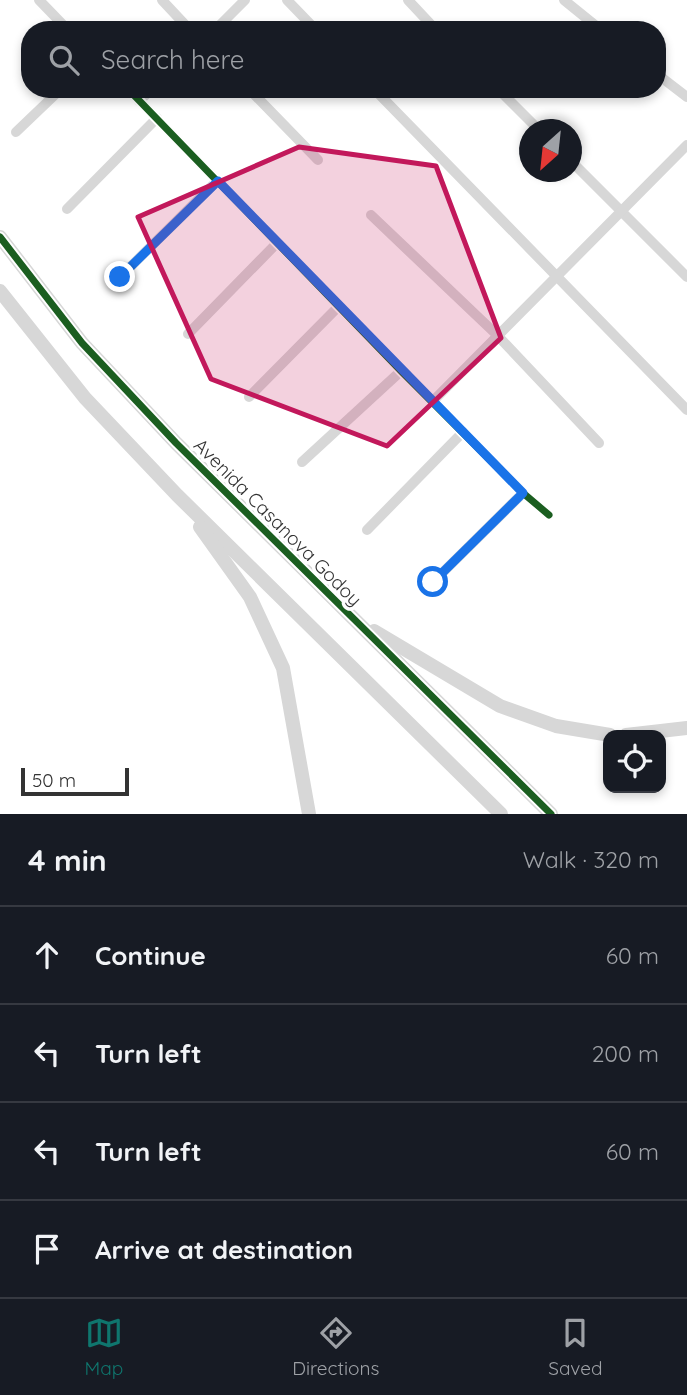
<!DOCTYPE html>
<html lang="en">
<head>
<meta charset="utf-8">
<style>
	:root { --surface:#171b24; --page:#20242c; --text:#f1f3f6; --muted:#9ea1a6; --line:#363941; --accent:#0f766e }
	body { margin:0; font-family:Quicksand,sans-serif; background:var(--page); color:var(--text) }
	.controls { position:absolute; right:21px; bottom:21px; display:grid; overflow:hidden; border-radius:14px; box-shadow:0 4px 10px #0003 }
	.controls button { width:63px; height:63px; display:grid; place-items:center; padding:0; border:0; border-bottom:2px solid var(--line); background:var(--surface); color:var(--text); font:35px sans-serif }
	.compass { position:absolute; left:519px; top:119px; width:63px; height:63px; border-radius:50%; background:var(--surface); box-shadow:0 4px 10px #0003; rotate:207deg }
	.scale { position:absolute; left:21px; bottom:18px; width:108px; box-sizing:border-box; padding-left:7px; border:4px solid #333; border-top:0; font-size:19px; line-height:24px; white-space:nowrap; color:#333; -webkit-text-stroke:5px #fff; paint-order:stroke }
	.stop { position:absolute; width:21px; height:21px; margin:-16px; border:5px solid #1a73e8; border-radius:50%; background:#fff }
	.stop.end { background:#1a73e8; border-color:#fff; box-shadow:0 2px 7px #0008 }
	.list { margin:0; padding:0; list-style:none }
	h2 { display:flex; justify-content:space-between; align-items:center; height:91px; margin:0; padding:0 28px; font-size:30px }
	h2 small { font-size:23px; font-weight:400; color:var(--muted) }
	.list li { display:grid; grid-template-columns:46px 1fr auto; gap:21px; align-items:center; box-sizing:border-box; height:98px; padding:0 28px; border-top:2px solid var(--line) }
	.list b { display:block; font-size:26px; white-space:nowrap }
	.list em { font-size:23px; font-style:normal; color:var(--muted) }
	.icon { flex:none; width:38px; height:38px; fill:none; stroke:currentColor; stroke-width:2; stroke-linecap:round; stroke-linejoin:round }
	.map { position:relative; flex:none; width:687px; height:814px; overflow:hidden }
	.search { position:absolute; background:var(--surface); box-shadow:0 4px 10px #0003; left:21px; right:21px; top:21px; height:77px; display:flex; align-items:center; gap:18px; box-sizing:border-box; padding:0 24px; border-radius:28px; color:var(--muted); font-size:26px }
	.sheet { height:483px; background:var(--surface) }
	nav { display:flex; justify-content:space-around; align-items:center; box-sizing:border-box; height:98px; border-top:2px solid var(--line); background:var(--surface); font-size:19px; color:var(--muted) }
	nav a { display:grid; justify-items:center; gap:4px }
	nav .on { color:var(--accent) }
	.map>svg:first-child { display:block }
	.lines { fill:none; stroke-linecap:round; stroke-linejoin:round }
	.minor { stroke:#d7d7d7; stroke-width:10 }
	.tertiary { stroke:#d7d7d7; stroke-width:14 }
	.cycleway-casing { stroke:#fff; stroke-width:11 }
	.cycleway { stroke:#1b5e20; stroke-width:7 }
	.route { stroke:#1a73e8; stroke-width:9 }
	.marked { fill:#c2185b; fill-opacity:0.2; stroke:#c2185b; stroke-width:5; stroke-linejoin:round }
	.labels { text-anchor:middle; stroke-width:7; stroke-linejoin:round; paint-order:stroke }
	.street-label { font-size:19px; fill:#333; stroke:#fff }
</style>
</head>
<body>
<div class="map">
<svg width="687" height="814" viewBox="0 0 687 814">
	<rect width="100%" height="100%" fill="#fff"/>
	<g class="lines">
		<g class="minor">
			<polyline points="39,0 68,30"/>
			<polyline points="162,0 190,30"/>
			<polyline points="287,0 316,30"/>
			<polyline points="408,0 436,30"/>
			<polyline points="564,0 601,30"/>
			<polyline points="215,30 245,0"/>
			<polyline points="657,74 687,97"/>
			<polyline points="128,89 401,371 523,493 549,515"/>
			<polyline points="249,89 318,160"/>
			<polyline points="374,89 687,410"/>
			<polyline points="500,91 539,130"/>
			<polyline points="139,101 152,89"/>
			<polyline points="16,132 61,89"/>
			<polyline points="572,162 687,277"/>
			<polyline points="67,209 157,118"/>
			<polyline points="371,215 497,335 599,443"/>
			<polyline points="120,277 217,181"/>
			<polyline points="188,334 277,243"/>
			<polyline points="249,397 338,307"/>
			<polyline points="432,402 687,145"/>
			<polyline points="302,462 401,371"/>
			<polyline points="367,530 463,432"/>
			<polyline points="433,582 523,493"/>
		</g>
		<g class="tertiary">
			<polyline points="0,237 82,343 176,443 551,814"/>
			<polyline points="0,291 85,398 177,495 501,814"/>
			<polyline points="200,527 250,597 283,668 309,814"/>
			<polyline points="374,631 500,706 556,726 610,735"/>
			<polyline points="626,735 687,728"/>
		</g>
		<defs>
			<g id="cycleway">
				<polyline points="128,89 401,371 523,493 549,515"/>
				<polyline points="0,237 82,343 176,443 551,814"/>
			</g>
		</defs>
		<use href="#cycleway" class="cycleway-casing"/>
		<use href="#cycleway" class="cycleway"/>
	</g>
	<g class="lines">
		<polyline class="route" points="120,277 218,181 523,493 433,582"/>
	</g>
	<path class="marked" d="M299,147L436,166L501,338L387,446L211,379L138,217Z"/>
	<g class="labels">
		<g class="street-label">
			<text transform="translate(278 522) rotate(45)" y="7">Avenida Casanova Godoy</text>
		</g>
	</g>
</svg>
<div class="controls">
<button><svg class="icon" aria-label="locate" viewBox="0 0 24 24"><circle cx="12" cy="12" r="6"/><path d="M12 2v4M12 18v4M2 12h4M18 12h4"/></svg></button>
</div>
<svg class="compass" viewBox="-18 -18 36 36"><path d="M0-13l5 13h-10z" fill="#e53935"/><path d="M0 13l5-13h-10z" fill="#9ea1a6"/></svg>
<div class="scale">50 m</div>
<div class="stop" style="left:433px;top:582px"></div>
<div class="stop end" style="left:120px;top:277px"></div>
<div class="search"><svg class="icon" aria-label="search" viewBox="0 0 24 24"><circle cx="10" cy="10" r="6"/><path d="M15 15l6 6"/></svg>Search here</div>
</div>
<section class="sheet">
<h2>4 min<small>Walk · 320 m</small></h2>
<ul class="list">
<li><svg class="icon" aria-label="ahead" viewBox="0 0 24 24"><path d="M12 20V5M6 11l6-6 6 6"/></svg><div><b>Continue</b></div><em>60 m</em></li>
<li><svg class="icon" aria-label="left" viewBox="0 0 24 24"><path d="M17 20v-9H6M10 6l-5 5 5 5"/></svg><div><b>Turn left</b></div><em>200 m</em></li>
<li><svg class="icon" aria-label="left" viewBox="0 0 24 24"><path d="M17 20v-9H6M10 6l-5 5 5 5"/></svg><div><b>Turn left</b></div><em>60 m</em></li>
<li><svg class="icon" aria-label="arrive" viewBox="0 0 24 24"><path d="M6 21V4h12l-3 4 3 4H6"/></svg><div><b>Arrive at destination</b></div></li>
</ul>
</section>
<nav>
<a class="on"><svg class="icon" aria-label="map" viewBox="0 0 24 24"><path d="M3 6l6-2 6 2 6-2v14l-6 2-6-2-6 2zM9 4v14M15 6v14"/></svg>Map</a>
<a><svg class="icon" aria-label="directions" viewBox="0 0 24 24"><path d="M12 3l9 9-9 9-9-9zM9 14v-3h6M13 9l2 2-2 2"/></svg>Directions</a>
<a><svg class="icon" aria-label="saved" viewBox="0 0 24 24"><path d="M7 4h10v16l-5-4-5 4z"/></svg>Saved</a>
</nav>
</body>
</html>
